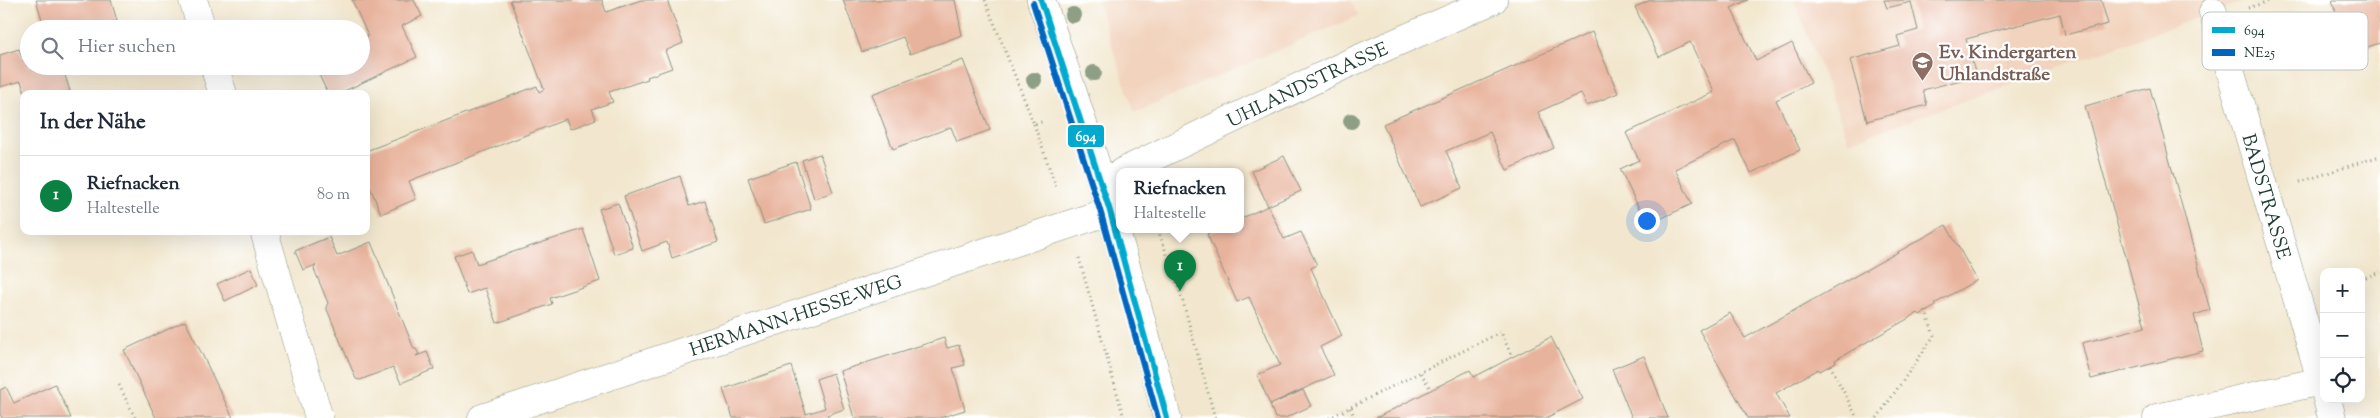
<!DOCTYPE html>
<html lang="de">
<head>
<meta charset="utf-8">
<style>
	:root { --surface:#fff; --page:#f6f6f7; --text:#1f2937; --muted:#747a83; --line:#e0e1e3; --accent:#0b8043 }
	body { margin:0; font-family:"Sorts Mill Goudy",serif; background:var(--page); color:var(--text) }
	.controls { position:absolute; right:15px; bottom:15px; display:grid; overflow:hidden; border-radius:10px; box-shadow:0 5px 20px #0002 }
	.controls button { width:45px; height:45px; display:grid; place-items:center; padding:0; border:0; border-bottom:1px solid var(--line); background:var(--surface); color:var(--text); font:25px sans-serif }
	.you { position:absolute; left:1646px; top:220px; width:18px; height:18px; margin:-12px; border:4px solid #fff; border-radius:50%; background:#1a73e8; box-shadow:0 0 0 8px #1a73e833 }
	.badge { display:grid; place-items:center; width:32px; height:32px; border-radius:50%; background:var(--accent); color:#fff; font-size:16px; font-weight:700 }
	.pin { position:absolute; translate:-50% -41px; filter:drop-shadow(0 1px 2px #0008) }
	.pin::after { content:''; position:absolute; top:26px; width:18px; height:15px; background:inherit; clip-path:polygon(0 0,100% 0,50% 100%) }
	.popup { position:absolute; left:1116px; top:168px; width:128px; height:65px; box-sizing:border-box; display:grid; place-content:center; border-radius:10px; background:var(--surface); filter:drop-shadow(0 1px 4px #0005); font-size:16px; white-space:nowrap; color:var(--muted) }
	.popup b { font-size:19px; color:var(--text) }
	.popup::after { content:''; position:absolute; left:50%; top:100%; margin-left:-10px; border:10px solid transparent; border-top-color:var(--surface) }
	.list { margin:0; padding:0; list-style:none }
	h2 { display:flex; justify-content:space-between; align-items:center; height:65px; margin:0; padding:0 20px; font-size:21px }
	h2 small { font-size:16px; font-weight:400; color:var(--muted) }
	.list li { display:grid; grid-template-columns:32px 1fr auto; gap:15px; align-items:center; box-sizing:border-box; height:80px; padding:0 20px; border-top:1px solid var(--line) }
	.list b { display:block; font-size:19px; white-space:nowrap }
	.list p { margin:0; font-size:16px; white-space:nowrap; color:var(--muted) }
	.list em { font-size:16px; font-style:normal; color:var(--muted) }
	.icon { flex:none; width:28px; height:28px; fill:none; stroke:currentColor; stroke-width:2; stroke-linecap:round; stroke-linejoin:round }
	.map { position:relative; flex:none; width:2380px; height:418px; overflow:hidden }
	.search { position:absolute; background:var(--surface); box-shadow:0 5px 20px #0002; left:20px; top:20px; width:350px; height:55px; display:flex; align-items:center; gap:12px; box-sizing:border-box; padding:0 18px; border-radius:28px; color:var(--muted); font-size:19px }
	.panel { position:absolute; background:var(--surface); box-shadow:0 5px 20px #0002; left:20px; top:90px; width:350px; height:145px; border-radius:10px }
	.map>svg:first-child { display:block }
	.built { fill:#f2d4be }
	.building { fill:#e8b39c }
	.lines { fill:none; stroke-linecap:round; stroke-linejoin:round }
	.street-casing { stroke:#889281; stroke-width:29 }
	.secondary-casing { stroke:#889281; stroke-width:29 }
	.path { stroke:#889281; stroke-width:3; stroke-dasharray:1 4; stroke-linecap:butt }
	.street { stroke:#fff; stroke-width:28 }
	.secondary { stroke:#fff; stroke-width:28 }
	.bus-1-casing { stroke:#fff; stroke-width:10 }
	.bus-2-casing { stroke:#fff; stroke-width:10 }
	.bus-1 { stroke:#00a9ce; stroke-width:6 }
	.bus-2 { stroke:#0065bd; stroke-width:6 }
	.tree { fill:#8e9f86 }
	.labels { text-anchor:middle; stroke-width:4.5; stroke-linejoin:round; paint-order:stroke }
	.education-label { font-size:19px; font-weight:bold; fill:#785e54; stroke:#fff; text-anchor:start }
	.street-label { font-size:19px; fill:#1f3d34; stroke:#fff }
	.key { fill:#fff; stroke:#bcc5c2; stroke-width:1 }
	.key-label { font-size:14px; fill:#1f3d34 }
	.line-badge { stroke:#fff; stroke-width:2 }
	.badge-label { font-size:14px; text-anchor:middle; font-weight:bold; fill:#fff }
</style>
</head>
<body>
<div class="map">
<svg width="2380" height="418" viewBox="0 0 2380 418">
	<rect width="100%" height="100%" fill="#fff"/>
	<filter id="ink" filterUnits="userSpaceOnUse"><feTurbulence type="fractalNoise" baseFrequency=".02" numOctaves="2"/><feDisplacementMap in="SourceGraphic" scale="10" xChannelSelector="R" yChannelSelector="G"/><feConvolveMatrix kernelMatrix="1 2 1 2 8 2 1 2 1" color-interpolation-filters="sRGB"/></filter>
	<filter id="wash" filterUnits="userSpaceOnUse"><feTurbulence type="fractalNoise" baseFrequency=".0096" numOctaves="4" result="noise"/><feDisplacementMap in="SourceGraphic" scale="20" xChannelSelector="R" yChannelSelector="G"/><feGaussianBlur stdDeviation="1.12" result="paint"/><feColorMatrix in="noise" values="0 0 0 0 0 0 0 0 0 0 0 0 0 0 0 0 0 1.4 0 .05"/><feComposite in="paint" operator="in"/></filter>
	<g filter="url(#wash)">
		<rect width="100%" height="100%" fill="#f2e7ce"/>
		<g class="built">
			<polygon points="1097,0 1351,0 1358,16 1134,112"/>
			<polygon points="1794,0 2245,0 2245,1 1849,142"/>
		</g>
		<g id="blocks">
			<g class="building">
				<polygon points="36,0 111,0 117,21 91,29 45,29"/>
				<polygon points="352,0 414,0 422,16 402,26 417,57 338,94 328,94 315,66 361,66 361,39 368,36"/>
				<polygon points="510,0 602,0 606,12 641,0 667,0 683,43 665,51 672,68 647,77 648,79 609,92 613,102 592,109 596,119 570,129 566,119 559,122 409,181 416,199 381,214 366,177 366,151 537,86 539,92 544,89"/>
				<polygon points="843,0 955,0 962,35 910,54 903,37 862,52"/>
				<polygon points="1651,0 1748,0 1731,8 1756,61 1792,43 1811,83 1776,100 1800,150 1751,173 1735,140 1675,169 1692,204 1647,225 1620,169 1639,160 1626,133 1714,92 1690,42 1659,57 1635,7"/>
				<polygon points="1884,0 2101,0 2108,24 2065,35 2060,14 1966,39 1976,76 1923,90 1927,105 1867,121 1850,60 1900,46 1897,36 1918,30 1911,2 1887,8"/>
				<polygon points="2332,0 2380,0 2380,43 2349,53"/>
				<polygon points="1592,32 1618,93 1587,106 1581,93 1538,112 1554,148 1507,170 1490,132 1446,151 1462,188 1420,207 1383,124"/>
				<polygon points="19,49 22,57 29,55 29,66 62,66 70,91 61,94 25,94 21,81 0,87 0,55"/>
				<polygon points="963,60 990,130 957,142 951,127 893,149 872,94"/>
				<polygon points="2150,88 2210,310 2194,315 2203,351 2091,379 2082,343 2145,327 2085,106"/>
				<polygon points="820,154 833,192 814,199 802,160"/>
				<polygon points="1284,156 1301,191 1268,206 1252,171"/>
				<polygon points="796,162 811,209 764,224 748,178"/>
				<polygon points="680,176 689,206 705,201 718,242 672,258 667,242 642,251 624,196"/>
				<polygon points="618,203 633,248 614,254 599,209"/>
				<polygon points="1268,206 1284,239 1301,232 1317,265 1311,268 1342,336 1320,347 1334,375 1270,404 1257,375 1280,365 1249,297 1237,302 1207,234 1217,230 1240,230 1240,219"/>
				<polygon points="1946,225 1977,280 1934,304 1936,306 1920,315 1918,313 1835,360 1836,362 1820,371 1818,369 1776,393 1790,418 1748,418 1699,330 1730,313 1745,338"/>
				<polygon points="583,229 600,281 550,298 552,304 497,323 485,288 467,294 454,256 472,250 477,264"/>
				<polygon points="329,237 337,256 371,242 414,349 416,349 419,354 416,356 427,352 434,369 401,383 393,367 360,380 356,379 326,307 328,303 314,269 316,265 303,270 295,251"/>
				<polygon points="251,268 258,285 225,301 217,284"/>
				<polygon points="185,321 202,354 233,418 156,418 124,350"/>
				<polygon points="1551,337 1583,399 1546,418 1376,418 1470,370 1474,377"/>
				<polygon points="944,338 947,348 959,345 965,365 953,368 965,410 939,418 854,418 840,371"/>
				<polygon points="1644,356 1668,418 1632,418 1612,369"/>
				<polygon points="791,366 806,414 825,408 816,379 833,373 844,409 827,415 828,418 733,418 723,389"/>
				<polygon points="55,384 71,418 2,418 0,414 0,390 6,387 14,403"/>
				<polygon points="1303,390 1311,406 1285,418 1275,418 1270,405"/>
			</g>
		</g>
	</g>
	<g filter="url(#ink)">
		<use href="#blocks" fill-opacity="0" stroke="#889281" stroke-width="1"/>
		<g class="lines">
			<defs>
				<g id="street">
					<polyline points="193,0 202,29"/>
					<path id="s1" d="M2213,12L2324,390"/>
					<polyline points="214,66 223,94"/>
					<path id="s2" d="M1122,172L1347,64L1493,0"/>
					<polyline points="264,231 319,418"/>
					<polyline points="2327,399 2332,418"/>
					<path id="s3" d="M482,418L1110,211"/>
					<polyline points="2157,418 2321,381"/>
				</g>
				<path id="secondary" d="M1041,0C1090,137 1131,277 1167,418"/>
			</defs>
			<use href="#street" class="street-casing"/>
			<use href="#secondary" class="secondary-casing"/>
			<g class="path">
				<polyline points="985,0 1034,124 1045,121"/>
				<polyline points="2248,8 2272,0"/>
				<polyline points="1034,124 1057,190"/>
				<polyline points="2300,182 2380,156"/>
				<polyline points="1158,230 1180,291 1215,418"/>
				<polyline points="1079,258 1124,418"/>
				<polyline points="2361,279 2380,272"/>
				<polyline points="1830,365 1857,418"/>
				<polyline points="1421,373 1431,390"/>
				<polyline points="119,385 135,418"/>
				<polyline points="1350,408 1355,418"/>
				<polyline points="1329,418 1501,332 1512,357"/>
				<polyline points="1877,418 1934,336 1926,311"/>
			</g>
			<use href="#street" class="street"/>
			<use href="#secondary" class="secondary"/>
			<defs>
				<polyline id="bus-1" points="1041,0 1109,208 1167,418"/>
				<polyline id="bus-2" points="1033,3 1100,210 1158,418"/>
			</defs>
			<use href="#bus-1" class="bus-1-casing"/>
			<use href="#bus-2" class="bus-2-casing"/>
			<use href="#bus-1" class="bus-1"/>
			<use href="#bus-2" class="bus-2"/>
		</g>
		<g class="tree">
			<circle cx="1073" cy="15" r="8"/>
			<circle cx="1094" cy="73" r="8"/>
			<circle cx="1034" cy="80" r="8"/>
			<circle cx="1351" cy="121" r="8"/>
		</g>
	</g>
	<defs>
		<symbol id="school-pin" viewBox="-11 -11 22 30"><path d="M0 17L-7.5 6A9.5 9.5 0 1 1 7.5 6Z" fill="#8d6e63" stroke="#fff"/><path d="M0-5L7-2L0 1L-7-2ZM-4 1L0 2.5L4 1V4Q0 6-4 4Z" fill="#fff"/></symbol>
	</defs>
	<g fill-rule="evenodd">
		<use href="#school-pin" x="1910" y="50" width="25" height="34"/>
	</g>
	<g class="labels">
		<g class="education-label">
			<text x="1939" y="58">Ev. Kindergarten<tspan x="1939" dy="22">Uhlandstraße</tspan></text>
		</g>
		<g class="street-label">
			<text dy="7" stroke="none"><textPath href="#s2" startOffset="205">UHLANDSTRASSE</textPath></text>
			<text dy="7" stroke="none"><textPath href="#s1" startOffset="192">BADSTRASSE</textPath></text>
			<text dy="7" stroke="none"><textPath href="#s3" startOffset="330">HERMANN-HESSE-WEG</textPath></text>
		</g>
	</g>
	<rect x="2202" y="12" width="166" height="58" rx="8" class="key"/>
	<rect x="2212" y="27" width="23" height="6" fill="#00a9ce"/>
	<rect x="2212" y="49" width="23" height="7" fill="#0065bd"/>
	<g class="key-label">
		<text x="2244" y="35">694</text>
		<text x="2244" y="57">NE25</text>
	</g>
	<rect class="line-badge" x="1067" y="124" width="38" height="24" rx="5" fill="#00a9ce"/>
	<g class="badge-label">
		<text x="1086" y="141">694</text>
	</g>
</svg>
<div class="controls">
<button>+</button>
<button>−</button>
<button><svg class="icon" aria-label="locate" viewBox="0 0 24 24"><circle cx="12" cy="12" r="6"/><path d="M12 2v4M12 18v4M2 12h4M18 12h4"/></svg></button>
</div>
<div class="you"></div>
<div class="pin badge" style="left:1180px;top:291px">1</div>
<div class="popup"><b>Riefnacken</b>Haltestelle</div>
<div class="search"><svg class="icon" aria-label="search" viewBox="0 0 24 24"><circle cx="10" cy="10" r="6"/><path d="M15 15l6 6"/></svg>Hier suchen</div>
<section class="panel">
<h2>In der Nähe<small></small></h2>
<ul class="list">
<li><span class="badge">1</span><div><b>Riefnacken</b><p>Haltestelle</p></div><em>80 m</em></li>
</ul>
</section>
</div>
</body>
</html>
